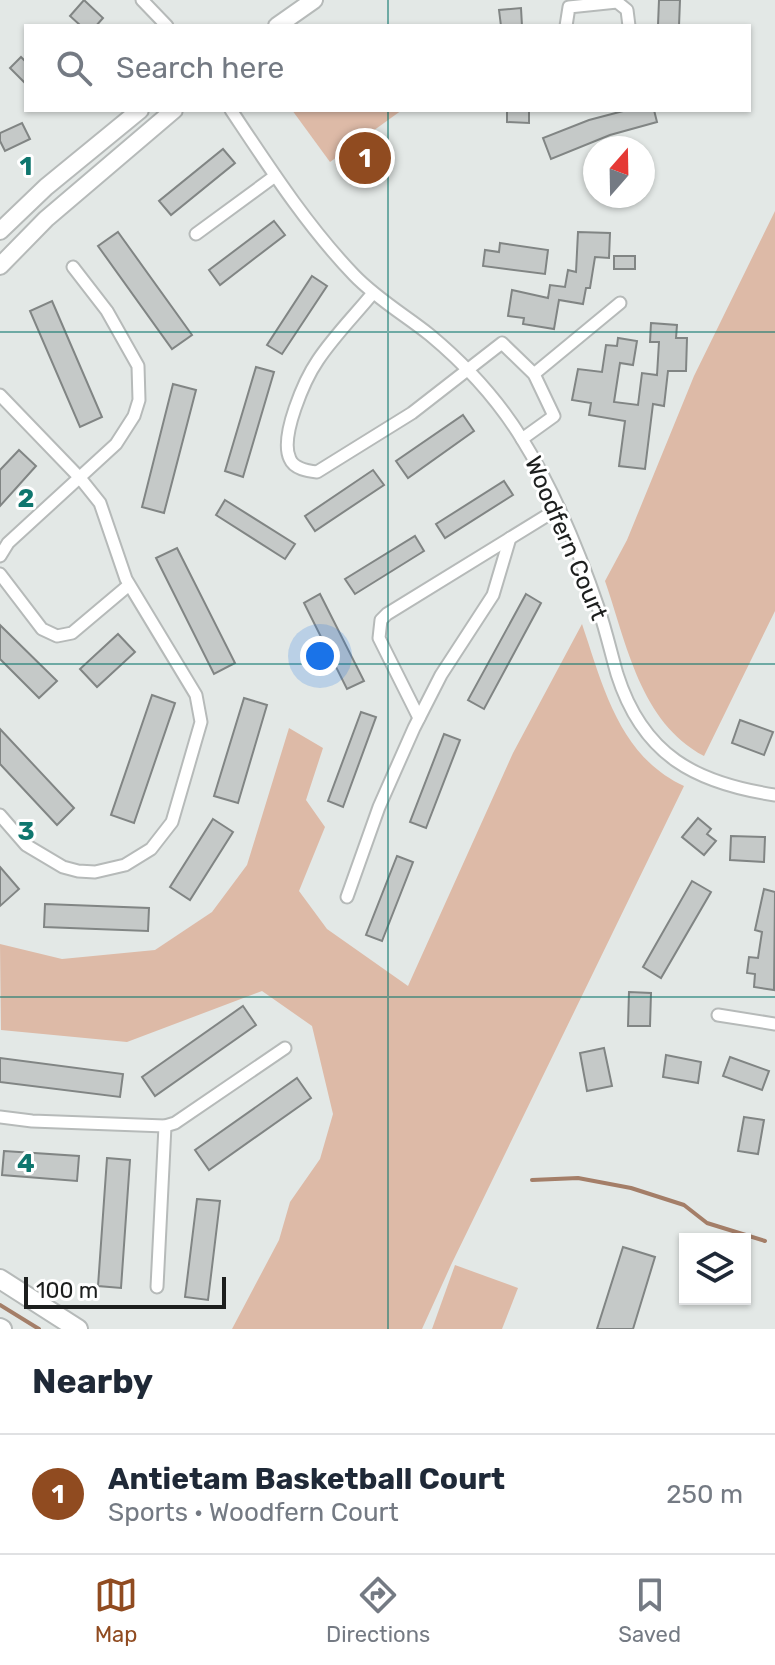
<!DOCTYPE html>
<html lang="en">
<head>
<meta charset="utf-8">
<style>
	:root { --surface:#fff; --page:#f2f2f3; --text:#1f2937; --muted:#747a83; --line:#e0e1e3; --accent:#904b20 }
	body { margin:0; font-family:Rubik,sans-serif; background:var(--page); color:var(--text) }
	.controls { position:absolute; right:24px; bottom:24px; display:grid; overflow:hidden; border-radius:0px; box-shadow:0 2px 6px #0004 }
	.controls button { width:72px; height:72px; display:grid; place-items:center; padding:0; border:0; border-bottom:2px solid var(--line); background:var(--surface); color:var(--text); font:40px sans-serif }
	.compass { position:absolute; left:583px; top:136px; width:72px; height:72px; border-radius:50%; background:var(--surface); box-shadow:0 2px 6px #0004; rotate:20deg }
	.scale { position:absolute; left:24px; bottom:20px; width:202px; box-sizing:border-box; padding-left:8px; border:4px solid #1c1e1d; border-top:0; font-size:22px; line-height:28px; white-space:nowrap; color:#1c1e1d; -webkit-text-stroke:6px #fff; paint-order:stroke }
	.you { position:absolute; left:320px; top:656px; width:28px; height:28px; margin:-20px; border:6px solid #fff; border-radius:50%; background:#1a73e8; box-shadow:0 0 0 12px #1a73e833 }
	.badge { display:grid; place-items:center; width:52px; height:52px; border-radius:50%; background:var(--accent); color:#fff; font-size:26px; font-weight:700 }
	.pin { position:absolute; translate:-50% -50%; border:4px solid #fff; box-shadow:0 2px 8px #0006 }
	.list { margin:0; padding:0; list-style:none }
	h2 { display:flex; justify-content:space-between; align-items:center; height:104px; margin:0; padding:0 32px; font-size:34px }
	h2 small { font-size:26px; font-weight:400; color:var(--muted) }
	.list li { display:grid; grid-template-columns:52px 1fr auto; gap:24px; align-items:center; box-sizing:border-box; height:120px; padding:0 32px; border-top:2px solid var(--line) }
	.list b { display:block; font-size:30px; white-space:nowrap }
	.list p { margin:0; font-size:26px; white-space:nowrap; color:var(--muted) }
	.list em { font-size:26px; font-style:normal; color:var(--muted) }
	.icon { flex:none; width:44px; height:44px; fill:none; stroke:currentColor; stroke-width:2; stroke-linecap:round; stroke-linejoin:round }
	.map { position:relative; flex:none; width:775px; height:1329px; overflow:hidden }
	.search { position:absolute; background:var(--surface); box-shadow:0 2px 6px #0004; left:24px; right:24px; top:24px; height:88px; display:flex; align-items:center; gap:20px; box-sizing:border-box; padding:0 28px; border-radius:0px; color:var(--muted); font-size:30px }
	.sheet { height:224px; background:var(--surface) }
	nav { display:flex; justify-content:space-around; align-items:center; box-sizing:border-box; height:112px; border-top:2px solid var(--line); background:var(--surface); font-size:22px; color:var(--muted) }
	nav a { display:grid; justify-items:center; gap:4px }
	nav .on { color:var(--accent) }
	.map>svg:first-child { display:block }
	.green { fill:#ddbaa7 }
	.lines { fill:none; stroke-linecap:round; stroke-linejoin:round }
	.stream { stroke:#a47e68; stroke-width:4 }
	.building { fill:#c5c9c8; stroke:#818584; stroke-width:2 }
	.street-casing { stroke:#b6bab9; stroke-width:15 }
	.secondary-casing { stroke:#b6bab9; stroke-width:20 }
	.primary-casing { stroke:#b6bab9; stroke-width:22 }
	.street { stroke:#fff; stroke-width:11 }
	.secondary { stroke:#fff; stroke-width:16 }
	.primary { stroke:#fff; stroke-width:18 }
	.grid { fill:none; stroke:#0f766e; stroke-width:2; stroke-opacity:0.55 }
	.labels { text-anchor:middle; stroke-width:6; stroke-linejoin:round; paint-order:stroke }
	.street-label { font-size:24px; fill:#1c1e1d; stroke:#fff }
	.grid-label { font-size:26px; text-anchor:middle; font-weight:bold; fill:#0f766e; stroke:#fff; stroke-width:6; stroke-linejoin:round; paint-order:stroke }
</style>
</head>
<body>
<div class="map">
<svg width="775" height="1329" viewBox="0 0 775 1329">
	<rect width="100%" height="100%" fill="#e3e8e6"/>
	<g class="green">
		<polygon points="292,110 402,110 330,162"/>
		<polygon points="378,131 394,153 351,185 335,164"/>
		<path d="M775,211V611L704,756C640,722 627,644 605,581L627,540L694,376Z"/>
		<path d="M582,624C603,686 619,756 684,786L451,1265L422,1329H232L279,1240L290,1202L320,1159L333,1114L312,1026L262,991L127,1042L1,1030L0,944L62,959L155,950L212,912L247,865L289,728L323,748L306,800L325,827L299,891L327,929L408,986L513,753Z"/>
		<polygon points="455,1265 518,1288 502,1329 432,1329"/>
	</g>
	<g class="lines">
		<g class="stream">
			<polyline points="532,1180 578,1178 631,1188 684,1205 707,1223 765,1241"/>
			<polyline points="0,1305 39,1329"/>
		</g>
	</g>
	<g class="building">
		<polygon points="84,0 103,18 96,26 81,26 70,16"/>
		<polygon points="659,0 680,0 679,26 658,25"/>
		<polygon points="521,8 522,26 501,26 499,10"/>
		<polygon points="21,57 26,62 26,84 10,68"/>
		<polygon points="507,110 529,110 529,123 507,122"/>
		<polygon points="627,110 654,110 657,122 610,135 551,159 543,138 589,120"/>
		<polygon points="22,123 30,139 5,151 0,141 0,133"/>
		<polygon points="223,149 235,163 171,215 159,201"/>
		<polygon points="274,221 285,235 220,285 209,270"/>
		<polygon points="118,232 192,335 172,349 98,246"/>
		<polygon points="578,232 610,233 609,258 595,257 590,288 586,288 583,304 559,300 554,329 523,324 524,318 508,316 512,290 548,298 550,285 565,287 568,270 576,272"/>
		<polygon points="500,243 548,250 545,274 483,266 485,250 499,252"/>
		<rect x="614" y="256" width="21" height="13"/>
		<polygon points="312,276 327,286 282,354 267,345"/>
		<polygon points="52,301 102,417 80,427 30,311"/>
		<polygon points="651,323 677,325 676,338 687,338 686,371 668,371 664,406 653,404 645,469 619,466 625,421 589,415 591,403 572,400 578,369 602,372 606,345 617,346 618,338 637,341 633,365 620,363 614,402 638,405 642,373 657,375 659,342 650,342"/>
		<polygon points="256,367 274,372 243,477 225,471"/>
		<polygon points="173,384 196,390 164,513 142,507"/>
		<polygon points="463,415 474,431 408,478 396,461"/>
		<polygon points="19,450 36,466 0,506 0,470"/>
		<polygon points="373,470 384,485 315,531 305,516"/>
		<polygon points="504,481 513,495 445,538 436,524"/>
		<polygon points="225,500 295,544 285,559 216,515"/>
		<polygon points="415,536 424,551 355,594 345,579"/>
		<polygon points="177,548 235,663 214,674 156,558"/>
		<polygon points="320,594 364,681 347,689 304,603"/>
		<polygon points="526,594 541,603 484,709 468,700"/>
		<polygon points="0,625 57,681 39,698 0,659"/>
		<polygon points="118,634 135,652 97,687 80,669"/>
		<polygon points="152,695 175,703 134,823 111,815"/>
		<polygon points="244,698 267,705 238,803 214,796"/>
		<polygon points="361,712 376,717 343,807 328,801"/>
		<polygon points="740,720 773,732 764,755 732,743"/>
		<polygon points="0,729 74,808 57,825 0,764"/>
		<polygon points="444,734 460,740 426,828 410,822"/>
		<polygon points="698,818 711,829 707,834 716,841 704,855 682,837"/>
		<polygon points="213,819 233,832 190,900 170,887"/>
		<polygon points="731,836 765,837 764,862 730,860"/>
		<polygon points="397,856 413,862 382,941 366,935"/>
		<polygon points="0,867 19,889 0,906"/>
		<polygon points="692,881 711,892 661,978 643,967"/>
		<polygon points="764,889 775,892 774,990 754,987 755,974 747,973 749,957 758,958 762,932 755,930"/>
		<polygon points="45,904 149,908 148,931 44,927"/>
		<polygon points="629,992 651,993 650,1026 628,1026"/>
		<polygon points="243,1006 256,1025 155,1096 142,1077"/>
		<polygon points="604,1048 612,1086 587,1091 580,1053"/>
		<polygon points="666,1055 701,1062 698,1083 663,1077"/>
		<polygon points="730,1057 769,1071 762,1090 723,1076"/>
		<polygon points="0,1058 123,1074 120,1097 0,1082"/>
		<polygon points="297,1078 311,1098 209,1170 195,1150"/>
		<polygon points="744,1117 764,1120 758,1154 738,1151"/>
		<polygon points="4,1151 79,1156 77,1181 2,1175"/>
		<polygon points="107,1158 130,1160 121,1288 98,1286"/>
		<polygon points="197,1199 220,1201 208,1300 185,1297"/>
		<polygon points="623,1247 655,1257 633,1329 597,1329"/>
	</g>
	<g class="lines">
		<defs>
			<g id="street">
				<polyline points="142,0 167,26"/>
				<polyline points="566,26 569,7 617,2 627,10 629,26"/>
				<path d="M231,110C269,167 307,226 354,275C377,299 405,315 430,335C466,365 498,400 522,439C555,492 579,551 599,610C606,631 611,653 617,674C643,756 696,783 775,795"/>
				<polyline points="196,234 275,176"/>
				<path d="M373,293C355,315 334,336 318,360C305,379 279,437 290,459C294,469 308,471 317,472L412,413L502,343L534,374L554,416L522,439"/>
				<polyline points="534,374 620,303"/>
				<polyline points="0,395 80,478 100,503 126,579 196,695 201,722 172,822 151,849 125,865 95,872 78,871 63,867 26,845 0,815"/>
				<polyline points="0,556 8,543 116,444 134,416 139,400 138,366 107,311 73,267"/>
				<polyline points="0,574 42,629 57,636 72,633 129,585"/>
				<polyline points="419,718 379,638 381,620 387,614 559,508"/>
				<polyline points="347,897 379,807 414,728 441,675 493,595 510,538"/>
				<polyline points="718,1015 775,1024"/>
				<polyline points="0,1117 32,1121 165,1126 175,1123 285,1048"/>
				<polyline points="157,1287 165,1126"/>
			</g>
			<g id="secondary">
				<polyline points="277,26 314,0"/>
				<polyline points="0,231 46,187 140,110"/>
				<polyline points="0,266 46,219 174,110"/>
			</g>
			<g id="primary">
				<polyline points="0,1279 78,1329"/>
				<polyline points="0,1328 2,1329"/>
			</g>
		</defs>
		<use href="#street" class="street-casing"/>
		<use href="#secondary" class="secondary-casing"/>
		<use href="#primary" class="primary-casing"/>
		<use href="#street" class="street"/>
		<use href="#secondary" class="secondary"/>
		<use href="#primary" class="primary"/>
	</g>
	<path class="grid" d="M388,0V26M388,110V1329M0,332H775M0,664H775M0,997H775"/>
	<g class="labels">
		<g class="street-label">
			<text transform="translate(566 538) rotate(67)" y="8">Woodfern Court</text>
		</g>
	</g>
	<g class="grid-label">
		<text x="26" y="175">1</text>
		<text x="26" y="507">2</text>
		<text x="26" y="840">3</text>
		<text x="26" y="1172">4</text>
	</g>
</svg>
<div class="controls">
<button><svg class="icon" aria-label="layers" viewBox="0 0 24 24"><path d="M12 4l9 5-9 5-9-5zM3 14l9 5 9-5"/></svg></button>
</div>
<svg class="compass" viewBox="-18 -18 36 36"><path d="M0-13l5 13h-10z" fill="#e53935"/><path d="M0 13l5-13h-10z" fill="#747a83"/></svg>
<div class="scale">100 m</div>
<div class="you"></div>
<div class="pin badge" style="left:365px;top:158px">1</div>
<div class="search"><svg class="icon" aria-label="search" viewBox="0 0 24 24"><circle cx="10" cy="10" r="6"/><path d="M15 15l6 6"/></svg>Search here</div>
</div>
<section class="sheet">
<h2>Nearby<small></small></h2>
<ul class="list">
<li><span class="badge">1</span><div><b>Antietam Basketball Court</b><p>Sports · Woodfern Court</p></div><em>250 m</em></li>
</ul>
</section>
<nav>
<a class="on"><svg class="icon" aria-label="map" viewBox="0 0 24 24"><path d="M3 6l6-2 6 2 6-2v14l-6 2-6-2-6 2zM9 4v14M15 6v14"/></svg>Map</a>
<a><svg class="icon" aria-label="directions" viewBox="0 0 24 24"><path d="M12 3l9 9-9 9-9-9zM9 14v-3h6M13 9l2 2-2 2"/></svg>Directions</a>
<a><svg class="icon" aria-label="saved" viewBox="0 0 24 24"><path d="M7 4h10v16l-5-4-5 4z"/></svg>Saved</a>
</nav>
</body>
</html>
